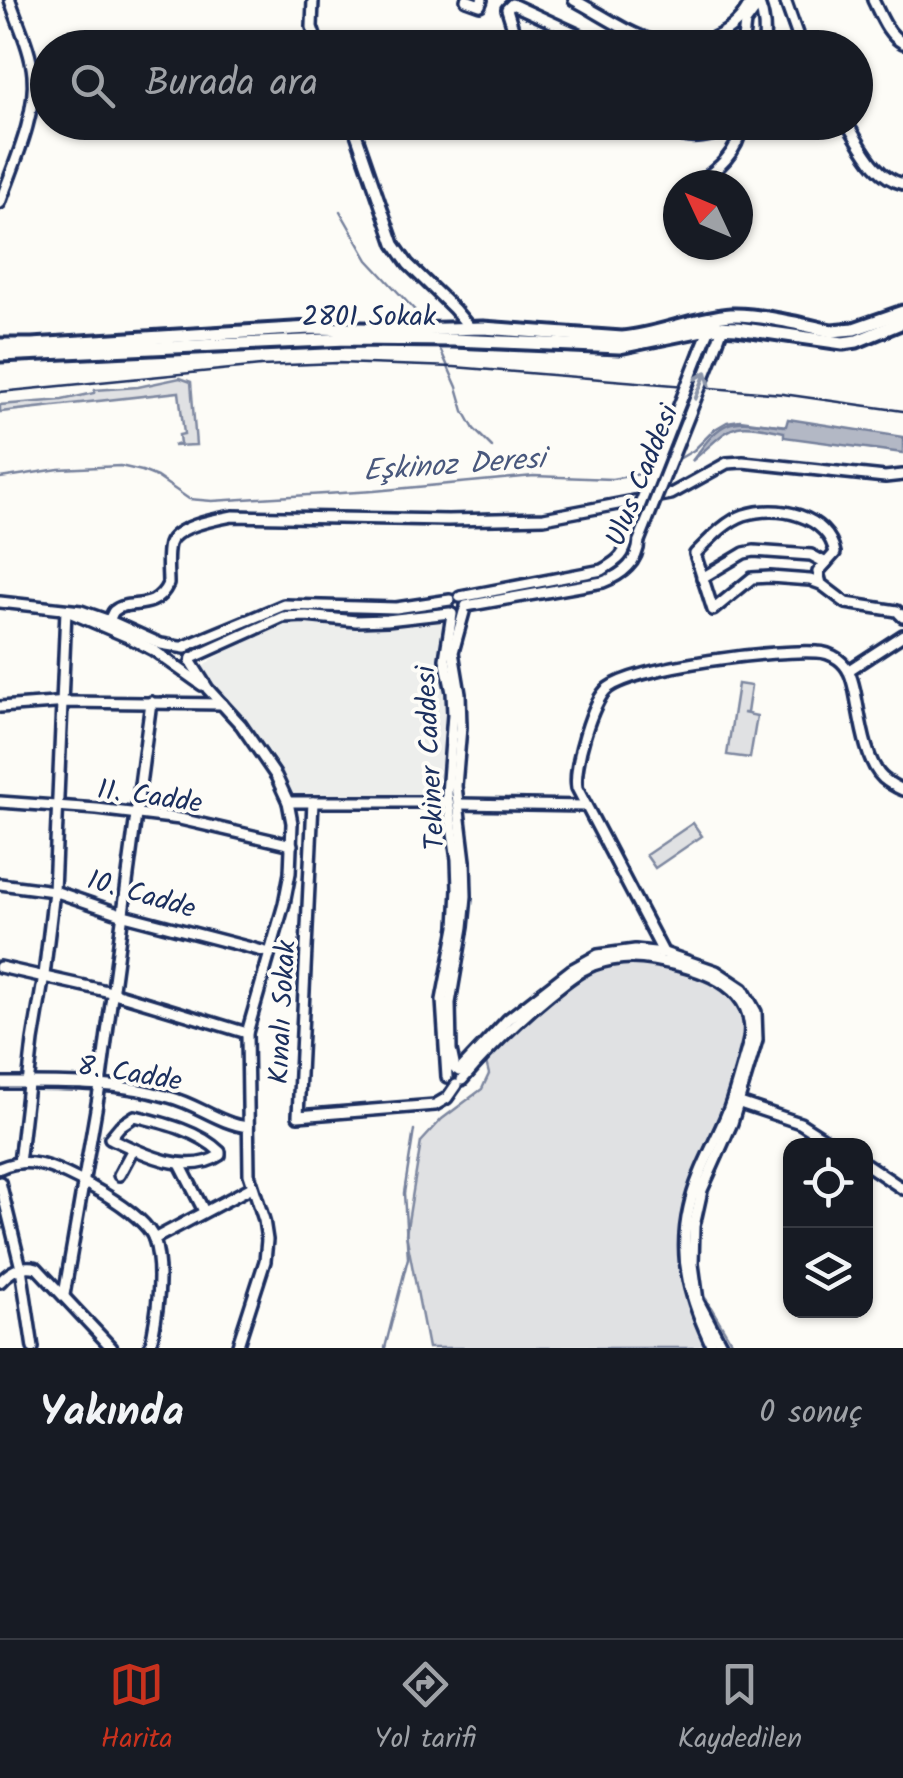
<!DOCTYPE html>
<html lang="tr">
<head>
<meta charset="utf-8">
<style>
	:root { --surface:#171b24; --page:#20242c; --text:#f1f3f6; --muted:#9ea1a6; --line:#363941; --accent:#c8321e }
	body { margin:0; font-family:Kalam,sans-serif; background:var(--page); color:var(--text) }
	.controls { position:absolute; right:30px; bottom:30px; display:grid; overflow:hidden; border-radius:20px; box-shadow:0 2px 8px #0004 }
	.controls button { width:90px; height:90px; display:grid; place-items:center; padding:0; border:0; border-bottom:2px solid var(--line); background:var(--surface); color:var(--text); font:50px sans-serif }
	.compass { position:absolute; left:663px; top:170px; width:90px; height:90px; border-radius:50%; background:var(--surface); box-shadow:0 2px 8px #0004; rotate:314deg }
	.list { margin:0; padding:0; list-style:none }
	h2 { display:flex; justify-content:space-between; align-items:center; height:130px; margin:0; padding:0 40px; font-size:42px }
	h2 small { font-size:32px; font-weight:400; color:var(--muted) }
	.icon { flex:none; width:55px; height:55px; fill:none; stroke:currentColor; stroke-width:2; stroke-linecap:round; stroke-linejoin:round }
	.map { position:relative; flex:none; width:903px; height:1348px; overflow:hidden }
	.search { position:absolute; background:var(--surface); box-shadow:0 2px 8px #0004; left:30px; right:30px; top:30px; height:110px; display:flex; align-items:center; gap:25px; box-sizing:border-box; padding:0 35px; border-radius:55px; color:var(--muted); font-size:38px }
	.sheet { height:290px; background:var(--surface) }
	nav { display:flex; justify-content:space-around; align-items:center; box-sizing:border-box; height:140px; border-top:2px solid var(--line); background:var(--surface); font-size:28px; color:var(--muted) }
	nav a { display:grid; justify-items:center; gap:5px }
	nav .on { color:var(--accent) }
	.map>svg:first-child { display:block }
	.built { fill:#edeeec }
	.green { fill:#e0e1e3; stroke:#7e88a0; stroke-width:2.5 }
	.water { fill:#b3b8c5; stroke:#76819c; stroke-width:2.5 }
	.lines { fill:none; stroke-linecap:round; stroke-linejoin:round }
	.stream { stroke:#76819c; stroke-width:2.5 }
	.minor-casing { stroke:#1b2f5e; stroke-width:16 }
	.major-casing { stroke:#1b2f5e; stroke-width:19 }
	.minor { stroke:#fdfcf7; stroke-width:9 }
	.major { stroke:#fdfcf7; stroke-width:11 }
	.rail { stroke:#1b2f5e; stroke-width:2.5 }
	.minor-bridge-casing { stroke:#1b2f5e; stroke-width:16; stroke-linecap:butt }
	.minor-bridge { stroke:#fdfcf7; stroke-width:9 }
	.oneway { stroke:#8c96aa }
	.labels { text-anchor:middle; stroke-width:8; stroke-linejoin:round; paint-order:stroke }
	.street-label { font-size:28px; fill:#1b2f5e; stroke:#fdfcf7 }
	.water-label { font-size:30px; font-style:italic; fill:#49587d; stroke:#fdfcf7 }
</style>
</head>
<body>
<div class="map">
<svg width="903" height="1348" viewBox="0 0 903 1348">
	<rect width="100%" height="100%" fill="#fdfcf7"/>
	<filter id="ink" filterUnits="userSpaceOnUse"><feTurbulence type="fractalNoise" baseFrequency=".01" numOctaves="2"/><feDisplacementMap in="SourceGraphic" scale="20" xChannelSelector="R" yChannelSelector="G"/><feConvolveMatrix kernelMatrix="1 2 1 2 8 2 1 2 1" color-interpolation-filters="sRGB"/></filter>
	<g filter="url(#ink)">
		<polygon class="built" points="293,619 387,625 434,619 443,624 445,631 442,662 449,702 449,730 446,733 440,799 293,799 273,756 242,713 208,681 203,672 203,667 211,660 281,623"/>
		<g class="green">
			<polygon points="180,378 191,382 196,445 173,446 180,444 179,435 184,434 179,392 0,412 0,405 62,400 94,393 95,390 138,387"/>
			<polygon points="738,684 751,686 747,713 743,713 757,716 750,758 727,755"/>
			<polygon points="693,823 702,836 655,868 646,855"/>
			<polygon points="668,949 730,985 748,1020 741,1058 704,1175 689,1235 695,1287 706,1299 735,1348 428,1348 406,1234 421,1142 442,1119 482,1089 489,1074 483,1050 577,968"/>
		</g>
		<path class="water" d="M788,419L903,437V453L784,437V432C727,419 733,427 692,461C726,413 731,420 786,426Z"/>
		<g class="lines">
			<g class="stream">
				<polyline points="340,211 368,260 423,319"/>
				<polyline points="441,351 457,387 464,411 474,429 492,447"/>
				<polyline points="672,463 694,450 715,429 727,422 740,420 784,426"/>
				<polyline points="0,478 59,469 120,466 142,471 157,477 189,499 212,501 374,491 534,476 612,479 651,472"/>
				<polyline points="385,1348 408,1258 404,1193 414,1130"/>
			</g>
			<defs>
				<g id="minor">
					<polyline points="313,0 312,27 319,48"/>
					<polyline points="466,0 480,5 482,0"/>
					<path d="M574,0C618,23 662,61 713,38C732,30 743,18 752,0"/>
					<polyline points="785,0 802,48"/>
					<path d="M873,0C881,16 887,34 903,43"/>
					<path d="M759,4C765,19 766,32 763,48"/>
					<polyline points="519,48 507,9 512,4 608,48"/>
					<polyline points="742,48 745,23 759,4"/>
					<polyline points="352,122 394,244 408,264 454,309 470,328"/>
					<path d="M661,122C683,149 720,134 747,122"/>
					<path d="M846,122C862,146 874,177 903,184"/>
					<path d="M696,185C718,169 738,153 742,125"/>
					<path d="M0,203C13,166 37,115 33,75C31,50 18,24 10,0"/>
					<polyline points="700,352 710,328"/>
					<polyline points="713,355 723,327"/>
					<polyline points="702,578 744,553 754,551 811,555 826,563"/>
					<path d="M821,584L818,572L835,553C828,515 777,504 744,515C726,521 709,540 695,554L713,610L752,578L770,577L810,580L821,584L846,603L897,611L903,617"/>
					<path d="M460,597L602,570C619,560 626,555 628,535"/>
					<polyline points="0,602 81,611 110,621 161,644 185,648"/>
					<path d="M466,606L603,582C622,575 638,562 639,541"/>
					<polyline points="67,611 128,637 153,650 202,685"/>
					<path d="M108,627C109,623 111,614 114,611C128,598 154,614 168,584C168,572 166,556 169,544C175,526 217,519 233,516L448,520L544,518L671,494L727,463L743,462L885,477L903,475"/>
					<polyline points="183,647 284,605 396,608 450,600"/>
					<polyline points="192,658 191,662 208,689 241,725 276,776 288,802 292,823 290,873 284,904 247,1033 249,1174 264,1220 267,1240 265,1261 237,1348"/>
					<polyline points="192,658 283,617 306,616 356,621 387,620 450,613"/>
					<polyline points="849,670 903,635"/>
					<polyline points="0,707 68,702 222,704"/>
					<polyline points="0,802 97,809 180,819 292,845"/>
					<polyline points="288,802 448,802"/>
					<polyline points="313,802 298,1116 435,1105 447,1098 456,1085"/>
					<polyline points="458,804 586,806"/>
					<polyline points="0,884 54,891 124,915 270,953"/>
					<path d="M663,952L577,788C573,768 592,700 608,688C638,666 778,649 817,652C825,652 832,655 838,659C850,668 852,679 855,692C860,716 865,762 883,778C889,783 896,787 903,790"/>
					<polyline points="0,967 111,992 247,1033"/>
					<polyline points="455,1069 451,1050 450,1003 463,927 466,896 465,861 456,786 461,727 460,694 453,652 464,612"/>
					<polyline points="459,1071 508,1019 571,970 598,955 635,950 664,953 716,971 743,989 756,1012 757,1040 732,1123 702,1190 694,1226 693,1264 698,1301 723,1348"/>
					<polyline points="447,1077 442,1000 456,927 458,889 457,859 447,794 453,714 452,692 445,659 452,614"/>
					<path d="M462,1080C489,1049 517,1021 549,995C563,984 576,972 593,965C612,958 633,956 653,960C688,966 743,979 749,1021C752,1036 746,1051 742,1066C737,1083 733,1100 726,1116C713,1147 696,1175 689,1208C677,1260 691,1302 713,1348"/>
					<path d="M0,1083C55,1083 116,1081 169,1097C197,1104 220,1124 248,1127"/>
					<polyline points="734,1101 800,1123 836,1146"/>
					<path d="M135,1116C164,1123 199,1131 220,1152V1155C188,1177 141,1153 110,1138L120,1126Z"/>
					<polyline points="19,1163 33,1041 44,975 54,891 66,610"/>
					<polyline points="180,1164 204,1211"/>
					<polyline points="866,1164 903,1189"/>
					<path d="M0,1168C12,1163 25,1161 38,1164C66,1169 145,1212 154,1239C164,1270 157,1317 150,1348"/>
					<polyline points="119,1175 133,1149"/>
					<polyline points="0,1182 21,1268 33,1348"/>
					<polyline points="154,1239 252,1187"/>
					<path d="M0,1282C10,1271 23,1264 37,1268L112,1348"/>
					<polyline points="64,1295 100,1086 151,702"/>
				</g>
				<g id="major">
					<path d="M0,345H32L310,328L411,330L483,328L622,338C659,335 693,318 731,315C760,314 803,325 832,331L854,329L903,312"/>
					<polyline points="0,355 347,339 453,340 619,347 717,327 737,328 843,343 857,341 903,322"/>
				</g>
			</defs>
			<use href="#minor" class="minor-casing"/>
			<use href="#major" class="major-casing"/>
			<use href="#minor" class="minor"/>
			<use href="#major" class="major"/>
			<polyline class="rail" points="0,392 261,366 338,363 454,367 783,394 903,411"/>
			<defs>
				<g id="minor-bridge">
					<polyline points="628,535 700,352"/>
					<polyline points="639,541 713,355"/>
				</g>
			</defs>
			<use href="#minor-bridge" class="minor-bridge-casing"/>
			<use href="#minor-bridge" class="minor-bridge"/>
		</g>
		<defs><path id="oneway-shaft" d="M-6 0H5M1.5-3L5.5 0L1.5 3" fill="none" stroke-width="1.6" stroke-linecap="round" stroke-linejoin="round" transform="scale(2.5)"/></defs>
		<use class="oneway" href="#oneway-shaft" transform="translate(701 385) rotate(-68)"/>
	</g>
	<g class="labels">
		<g class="street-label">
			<text x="369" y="325">2801 Sokak</text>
			<text transform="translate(641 475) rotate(-68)" y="10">Ulus Caddesi</text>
			<text transform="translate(429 758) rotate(-93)" y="10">Tekiner Caddesi</text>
			<text transform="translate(150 795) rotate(8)" y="10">11. Cadde</text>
			<text transform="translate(142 893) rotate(16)" y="10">10. Cadde</text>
			<text transform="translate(281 1012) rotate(-87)" y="10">Kınalı Sokak</text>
			<text transform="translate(130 1072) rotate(9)" y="10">8. Cadde</text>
		</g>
		<g class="water-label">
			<text transform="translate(454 464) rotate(-4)" y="10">Eşkinoz Deresi</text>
		</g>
	</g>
</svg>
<div class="controls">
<button><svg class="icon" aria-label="locate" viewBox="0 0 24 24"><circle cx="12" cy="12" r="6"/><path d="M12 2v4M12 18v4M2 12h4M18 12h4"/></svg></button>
<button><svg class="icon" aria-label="layers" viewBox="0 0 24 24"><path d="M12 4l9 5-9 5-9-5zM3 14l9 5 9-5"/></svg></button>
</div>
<svg class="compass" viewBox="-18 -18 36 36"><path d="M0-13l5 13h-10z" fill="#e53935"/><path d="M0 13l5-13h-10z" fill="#9ea1a6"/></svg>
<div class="search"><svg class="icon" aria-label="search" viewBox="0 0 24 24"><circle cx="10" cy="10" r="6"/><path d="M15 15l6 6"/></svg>Burada ara</div>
</div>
<section class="sheet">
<h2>Yakında<small>0 sonuç</small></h2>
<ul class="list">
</ul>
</section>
<nav>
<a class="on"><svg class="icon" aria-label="map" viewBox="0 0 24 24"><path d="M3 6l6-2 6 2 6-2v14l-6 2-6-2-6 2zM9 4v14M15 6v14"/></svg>Harita</a>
<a><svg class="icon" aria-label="directions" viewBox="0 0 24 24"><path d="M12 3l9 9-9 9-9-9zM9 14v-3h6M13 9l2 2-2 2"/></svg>Yol tarifi</a>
<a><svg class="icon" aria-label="saved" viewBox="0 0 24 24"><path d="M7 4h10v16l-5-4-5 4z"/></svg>Kaydedilen</a>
</nav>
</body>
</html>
